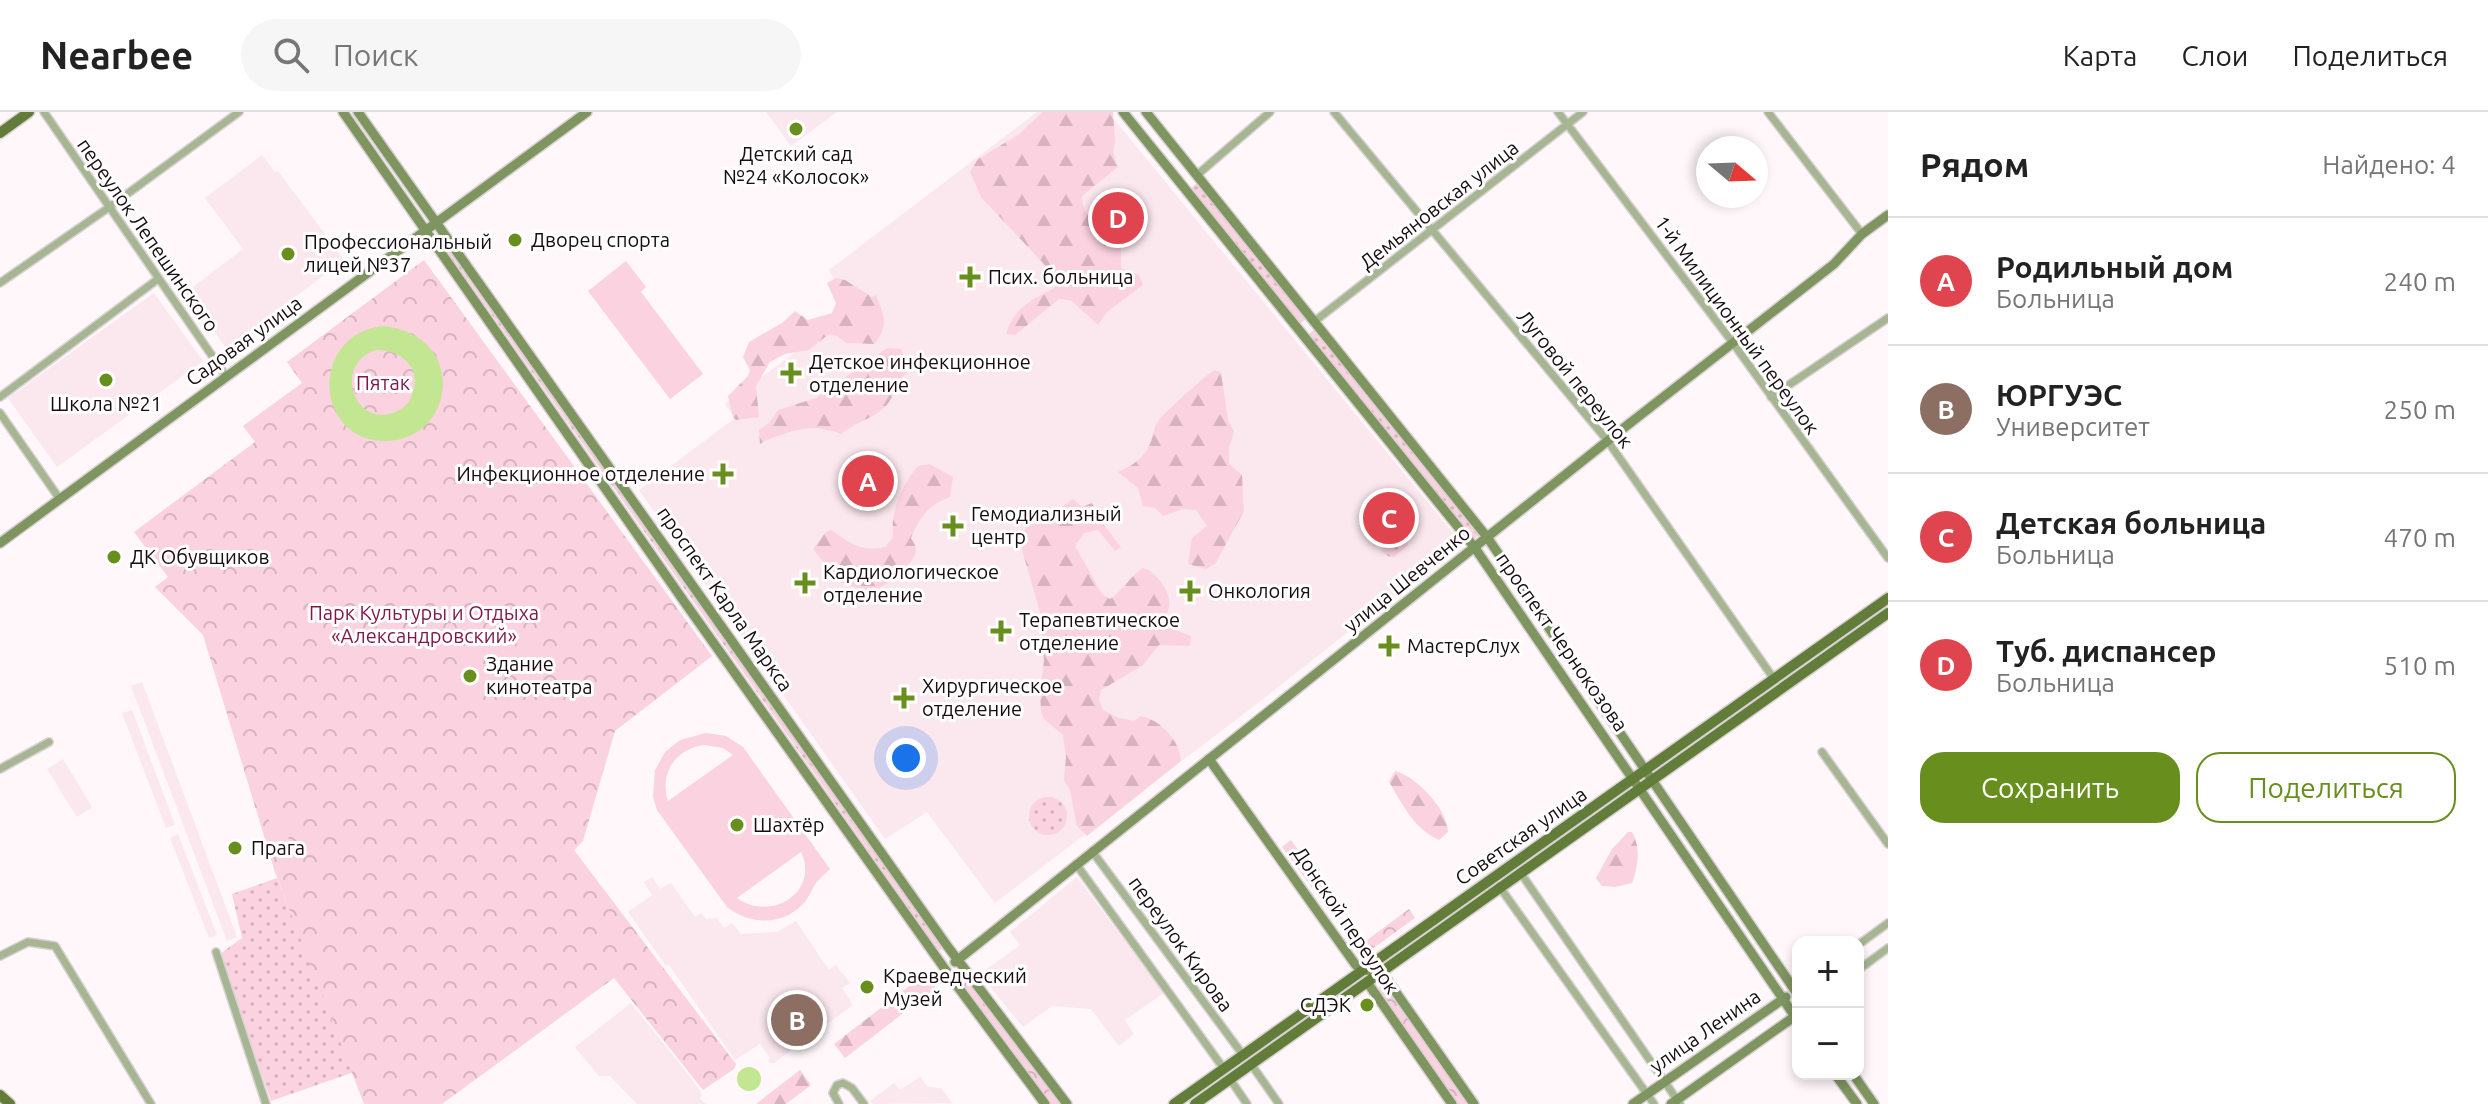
<!DOCTYPE html>
<html lang="ru">
<head>
<meta charset="utf-8">
<style>
	:root { --surface:#fff; --page:#f6f6f6; --text:#222; --muted:#767676; --line:#e0e0e0; --accent:#688f1d }
	body { margin:0; font-family:Ubuntu,sans-serif; background:var(--page); color:var(--text) }
	.controls { position:absolute; right:24px; bottom:24px; display:grid; overflow:hidden; border-radius:16px; box-shadow:0 4px 12px #0003 }
	.controls button { width:72px; height:72px; display:grid; place-items:center; padding:0; border:0; border-bottom:2px solid var(--line); background:var(--surface); color:var(--text); font:40px sans-serif }
	.compass { position:absolute; left:1696px; top:24px; width:72px; height:72px; border-radius:50%; background:var(--surface); box-shadow:0 4px 12px #0003; rotate:109deg }
	.you { position:absolute; left:906px; top:646px; width:28px; height:28px; margin:-20px; border:6px solid #fff; border-radius:50%; background:#1a73e8; box-shadow:0 0 0 12px #1a73e833 }
	.badge { display:grid; place-items:center; width:52px; height:52px; border-radius:50%; background:var(--accent); color:#fff; font-size:26px; font-weight:700 }
	.pin { position:absolute; translate:-50% -50%; border:4px solid #fff; box-shadow:0 2px 8px #0006 }
	.list { margin:0; padding:0; list-style:none }
	h2 { display:flex; justify-content:space-between; align-items:center; height:104px; margin:0; padding:0 32px; font-size:34px }
	h2 small { font-size:26px; font-weight:400; color:var(--muted) }
	.list li { display:grid; grid-template-columns:52px 1fr auto; gap:24px; align-items:center; box-sizing:border-box; height:128px; padding:0 32px; border-top:2px solid var(--line) }
	.list b { display:block; font-size:30px; white-space:nowrap }
	.list p { margin:0; font-size:26px; white-space:nowrap; color:var(--muted) }
	.list em { font-size:26px; font-style:normal; color:var(--muted) }
	.actions { display:flex; gap:16px; padding:24px 32px }
	.actions a { flex:1; padding:18px 0; border:2px solid var(--accent); border-radius:24px; text-align:center; font-size:28px; color:var(--accent) }
	.actions .main { background:var(--accent); color:#fff }
	.icon { flex:none; width:44px; height:44px; fill:none; stroke:currentColor; stroke-width:2; stroke-linecap:round; stroke-linejoin:round }
	.map { position:relative; flex:none; width:1888px; height:992px; overflow:hidden }
	header { display:flex; align-items:center; gap:48px; box-sizing:border-box; height:112px; padding:0 40px; background:var(--surface); border-bottom:2px solid var(--line) }
	header strong { font-size:38px }
	nav { display:flex; gap:44px; margin-inline-start:auto; font-size:28px }
	.search { width:560px; height:72px; background:var(--page); display:flex; align-items:center; gap:20px; box-sizing:border-box; padding:0 28px; border-radius:44px; color:var(--muted); font-size:30px }
	main { display:flex }
	aside { flex:1; background:var(--surface) }
	.map>svg:first-child { display:block }
	.built { fill:#fbe7ee }
	.grass { fill:url(#grass-dots) }
	.forest { fill:url(#forest-firs) }
	.park { fill:url(#park-crowns) }
	.garden { fill:#fbd2e0; fill-rule:evenodd }
	.water { fill:#c2e692; fill-rule:evenodd }
	.lines { fill:none; stroke-linecap:round; stroke-linejoin:round }
	.street-casing { stroke:#dad1d4; stroke-width:10 }
	.secondary-casing { stroke:#dad1d4; stroke-width:12 }
	.primary-casing { stroke:#dad1d4; stroke-width:13 }
	.street { stroke:#a6b693; stroke-width:7 }
	.secondary { stroke:#7e9560; stroke-width:9 }
	.primary { stroke:#627d3a; stroke-width:10 }
	.poi-dot { fill:#688f1d; stroke:#fff; stroke-width:3 }
	.labels { text-anchor:middle; stroke-width:6; stroke-linejoin:round; paint-order:stroke }
	.poi-label { font-size:20px; fill:#180c10; stroke:#fff; text-anchor:start }
	.street-label { font-size:20px; fill:#180c10; stroke:#fff }
	.park-label { font-size:20px; fill:#7f174b; stroke:#fff }
</style>
</head>
<body>
<header>
<strong>Nearbee</strong>
<div class="search"><svg class="icon" aria-label="search" viewBox="0 0 24 24"><circle cx="10" cy="10" r="6"/><path d="M15 15l6 6"/></svg>Поиск</div>
<nav><a>Карта</a><a>Слои</a><a>Поделиться</a></nav>
</header>
<main>
<div class="map">
<svg width="1888" height="992" viewBox="0 0 1888 992">
	<defs>
		<pattern id="grass-dots" width="8" height="8" patternUnits="userSpaceOnUse" patternTransform="scale(2)"><rect width="8" height="8" fill="#fbd2e0"/><path d="M2 2h.1M6 6h.1" fill="none" stroke="#d6b3bf" stroke-width="1.8" stroke-linecap="round"/></pattern>
		<pattern id="forest-firs" width="22" height="20" patternUnits="userSpaceOnUse" patternTransform="scale(2)"><rect width="22" height="20" fill="#fbd2e0"/><path d="M5 1l3.5 6h-7zM16 11l3.5 6h-7z" fill="#d6b3bf"/></pattern>
		<pattern id="park-crowns" width="20" height="18" patternUnits="userSpaceOnUse" patternTransform="scale(2)"><rect width="20" height="18" fill="#fbd2e0"/><path d="M2 6a3 3 0 1 1 6 0M12 15a3 3 0 1 1 6 0" fill="none" stroke="#d6b3bf"/></pattern>
	</defs>
	<rect width="100%" height="100%" fill="#fff7f9"/>
	<g class="built">
		<polygon points="766,0 837,0 791,34"/>
		<polygon points="1037,0 1108,0 1461,431 1258,591 995,791 927,700 885,727 639,378 735,306 725,292 853,198 829,158"/>
		<polygon points="262,43 275,60 278,59 344,148 227,237 185,181 243,137 205,86"/>
		<polygon points="154,181 203,249 57,355 8,286"/>
		<polygon points="142,570 237,825 227,829 131,574"/>
		<polygon points="132,598 175,713 166,716 122,601"/>
		<polygon points="63,647 92,695 77,705 47,657"/>
		<polygon points="178,722 217,823 209,826 170,726"/>
		<polygon points="652,765 660,777 671,771 695,805 701,801 706,807 717,806 724,816 732,811 741,822 777,820 796,809 829,858 836,853 850,871 842,876 853,893 774,951 770,951 768,949 770,946 760,932 735,948 669,853 666,854 628,800 652,783 644,770"/>
		<polygon points="1077,765 1164,881 1125,908 1134,922 1119,934 1091,897 1052,894 1023,915 980,862 1020,833 1010,820"/>
		<polygon points="631,891 687,961 702,982 700,987 706,992 637,992 610,964 599,964 575,935"/>
		<polygon points="920,965 928,975 941,976 952,991 873,992 870,989 894,971 900,978"/>
	</g>
	<g class="grass">
		<polygon points="1198,70 1306,207 1298,213 1191,76"/>
		<polygon points="450,137 943,836 939,839 447,139"/>
		<polygon points="1315,217 1481,422 1474,427 1309,222"/>
		<polygon points="1398,419 1408,423 1408,433 1394,445 1388,444 1382,439 1382,434"/>
		<circle cx="1048" cy="704" r="19"/>
		<polygon points="277,766 354,960 271,989 220,842 242,826 232,782"/>
	</g>
	<g class="forest">
		<path d="M1043,0H1113L1115,30L1113,41L1118,55L1082,84C1083,109 1104,117 1121,132V156L1139,163L1143,173L1107,200L1098,213L1072,189L1059,187L1015,223L1006,222C1016,191 1035,188 1059,173L1056,165L981,85L970,60L978,47L1018,23Z"/>
		<path d="M836,166L845,168L872,185L876,183C885,204 888,213 875,232L846,231L837,224L829,222L809,238L785,242L770,250L756,274L759,305L736,308L733,305L728,284L748,264L750,258L743,245L749,230L782,211L795,199L808,208L832,201L836,191L827,171Z"/>
		<path d="M887,236L901,237L907,251V261L897,269C890,306 867,302 841,322C818,314 806,315 784,322C774,325 768,327 760,332L759,318L769,311L778,298L816,286Z"/>
		<path d="M1215,258L1221,261L1228,308L1234,320L1229,336V352L1242,363L1244,399L1215,452L1206,457L1188,452L1192,426L1207,414L1196,398L1184,397L1163,404L1155,396L1143,394L1138,376L1118,360C1132,354 1144,346 1150,332C1154,324 1153,315 1159,308C1162,303 1210,259 1215,258Z"/>
		<path d="M930,352L953,365L950,385C928,393 920,405 911,426C913,430 916,433 916,438C917,450 883,478 871,479C861,480 852,472 841,471L813,437L826,420L831,418C849,430 861,441 885,435L893,426C890,400 901,374 918,354Z"/>
		<path d="M1073,387L1082,395L1092,391L1103,412L1121,435L1115,439L1098,418L1084,421L1075,434L1102,482L1110,487C1123,479 1130,464 1143,456C1156,459 1172,481 1169,495C1167,504 1164,505 1167,515L1191,524L1190,534L1159,533L1143,553L1101,578L1099,587L1103,598L1116,605L1134,609L1141,604C1161,608 1180,629 1181,649L1087,724L1077,714L1070,678L1064,668L1066,645L1063,623L1044,607L1041,600L1040,578L1044,549L1041,504L1021,434L1022,421L1029,413L1057,406L1063,394Z"/>
		<path d="M1395,659C1416,664 1448,698 1448,720L1439,728C1414,717 1403,693 1389,670Z"/>
		<path d="M1628,720H1632C1641,736 1638,754 1632,771L1615,775L1602,774L1596,766L1612,737Z"/>
		<polygon points="925,862 936,876 845,946 834,932"/>
		<polygon points="800,958 811,973 786,992 756,992"/>
	</g>
	<g class="park">
		<polygon points="424,148 712,544 615,619 583,729 574,738 736,952 734,957 703,978 614,866 442,992 364,992 275,760 203,523 155,475 168,465 134,420 255,330 243,314 302,271 287,250"/>
		<polygon points="1291,728 1342,798 1333,804 1282,735"/>
		<polygon points="1409,797 1415,806 1361,845 1355,837"/>
		<polygon points="964,862 1061,992 1050,992 957,867"/>
		<polygon points="1383,873 1386,876 1469,992 1456,992 1378,880 1379,874"/>
	</g>
	<g class="garden">
		<polygon points="626,149 646,175 641,180 703,262 670,287 588,179"/>
		<path d="M706,621L726,624L743,635L830,757C825,762 820,766 816,771C811,778 809,786 803,792C782,814 750,813 727,795L657,698L653,685L655,658L665,640L680,628ZM705,633L723,636L733,643L668,689C659,661 676,636 705,633ZM801,740C820,779 772,811 737,786Z"/>
		<polygon points="272,677 298,754 286,758 260,682"/>
	</g>
	<g class="water">
		<path d="M382,214C469,222 456,328 386,329C315,330 308,224 382,214ZM376,238C403,237 424,259 411,285C408,293 401,298 393,301C353,314 333,252 376,238Z"/>
		<circle cx="749" cy="967" r="12"/>
	</g>
	<g class="lines">
		<defs>
			<g id="street">
				<polyline points="44,0 226,264"/>
				<polyline points="1334,0 1607,328 1774,567"/>
				<polyline points="1558,0 1733,231 1888,446"/>
				<polyline points="1768,0 1862,122"/>
				<polyline points="1197,63 1270,0"/>
				<polyline points="0,171 108,96 239,0"/>
				<polyline points="1315,209 1583,0"/>
				<polyline points="0,285 158,167"/>
				<polyline points="1771,285 1888,206"/>
				<polyline points="0,301 59,386"/>
				<polyline points="1822,640 1888,732"/>
				<polyline points="0,657 49,630"/>
				<polyline points="1092,739 1243,943"/>
				<polyline points="1076,752 1224,957"/>
				<polyline points="1520,760 1680,992"/>
				<polyline points="1499,774 1654,992"/>
				<polyline points="1858,833 1888,811"/>
				<polyline points="216,840 266,992"/>
				<polyline points="0,844 28,830 55,834 151,992"/>
				<polyline points="1858,858 1888,836"/>
				<polyline points="1251,952 1279,992"/>
				<polyline points="1230,967 1247,992"/>
				<polyline points="839,992 833,981 837,973 843,971 852,976 864,992"/>
			</g>
			<g id="secondary">
				<polyline points="343,0 683,488 952,867 1045,992"/>
				<polyline points="358,0 948,835 1067,992"/>
				<polyline points="1123,0 1475,436 1798,909"/>
				<polyline points="1146,0 1487,425 1798,883"/>
				<polyline points="0,431 587,0"/>
				<polyline points="1209,647 1355,852 1361,858 1381,859 1474,992"/>
				<polyline points="955,850 1625,315 1834,152 1862,122 1888,103"/>
				<polyline points="1367,870 1452,992"/>
				<polyline points="1835,962 1857,992"/>
				<polyline points="1853,962 1874,992"/>
				<polyline points="1633,992 1786,885"/>
				<polyline points="1671,992 1798,902"/>
			</g>
			<g id="primary">
				<polyline points="0,21 29,0"/>
				<polyline points="0,983 10,992"/>
				<polyline points="1174,992 1888,486"/>
				<polyline points="1195,992 1888,501"/>
			</g>
		</defs>
		<use href="#street" class="street-casing"/>
		<use href="#secondary" class="secondary-casing"/>
		<use href="#primary" class="primary-casing"/>
		<use href="#street" class="street"/>
		<use href="#secondary" class="secondary"/>
		<use href="#primary" class="primary"/>
	</g>
	<g class="poi-dot">
		<circle cx="796" cy="17" r="8"/>
		<circle cx="515" cy="128" r="8"/>
		<circle cx="288" cy="142" r="8"/>
		<path d="M966 153h8v8h8v8h-8v8h-8v-8h-8v-8h8z"/>
		<path d="M787 249h8v8h8v8h-8v8h-8v-8h-8v-8h8z"/>
		<circle cx="106" cy="268" r="8"/>
		<path d="M719 350h8v8h8v8h-8v8h-8v-8h-8v-8h8z"/>
		<path d="M949 402h8v8h8v8h-8v8h-8v-8h-8v-8h8z"/>
		<circle cx="114" cy="445" r="8"/>
		<path d="M801 459h8v8h8v8h-8v8h-8v-8h-8v-8h8z"/>
		<path d="M1186 467h8v8h8v8h-8v8h-8v-8h-8v-8h8z"/>
		<path d="M997 507h8v8h8v8h-8v8h-8v-8h-8v-8h8z"/>
		<path d="M1385 522h8v8h8v8h-8v8h-8v-8h-8v-8h8z"/>
		<circle cx="470" cy="564" r="8"/>
		<path d="M900 574h8v8h8v8h-8v8h-8v-8h-8v-8h8z"/>
		<circle cx="737" cy="713" r="8"/>
		<circle cx="235" cy="736" r="8"/>
		<circle cx="867" cy="875" r="8"/>
		<circle cx="1367" cy="893" r="8"/>
	</g>
	<g class="labels">
		<g class="poi-label">
			<text x="796" y="49" text-anchor="middle">Детский сад<tspan x="796" dy="23">№24 «Колосок»</tspan></text>
			<text x="531" y="135">Дворец спорта</text>
			<text x="304" y="137">Профессиональный<tspan x="304" dy="23">лицей №37</tspan></text>
			<text x="988" y="172">Псих. больница</text>
			<text x="809" y="257">Детское инфекционное<tspan x="809" dy="23">отделение</tspan></text>
			<text x="106" y="299" text-anchor="middle">Школа №21</text>
			<text x="705" y="369" text-anchor="end">Инфекционное отделение</text>
			<text x="971" y="409">Гемодиализный<tspan x="971" dy="23">центр</tspan></text>
			<text x="130" y="452">ДК Обувщиков</text>
			<text x="823" y="467">Кардиологическое<tspan x="823" dy="23">отделение</tspan></text>
			<text x="1208" y="486">Онкология</text>
			<text x="1019" y="515">Терапевтическое<tspan x="1019" dy="23">отделение</tspan></text>
			<text x="1407" y="541">МастерСлух</text>
			<text x="486" y="559">Здание<tspan x="486" dy="23">кинотеатра</tspan></text>
			<text x="922" y="581">Хирургическое<tspan x="922" dy="23">отделение</tspan></text>
			<text x="753" y="720">Шахтёр</text>
			<text x="251" y="743">Прага</text>
			<text x="883" y="871">Краеведческий<tspan x="883" dy="23">Музей</tspan></text>
			<text x="1351" y="900" text-anchor="end">СДЭК</text>
		</g>
		<g class="street-label">
			<text transform="translate(1439 93) rotate(-38)" y="7">Демьяновская улица</text>
			<text transform="translate(148 123) rotate(55)" y="7">переулок Лепешинского</text>
			<text transform="translate(1737 213) rotate(54)" y="7">1-й Милиционный переулок</text>
			<text transform="translate(244 229) rotate(-36)" y="7">Садовая улица</text>
			<text transform="translate(1575 267) rotate(51)" y="7">Луговой переулок</text>
			<text transform="translate(1407 467) rotate(-39)" y="7">улица Шевченко</text>
			<text transform="translate(725 487) rotate(55)" y="7">проспект Карла Маркса</text>
			<text transform="translate(1562 530) rotate(55)" y="7">проспект Чернокозова</text>
			<text transform="translate(1521 724) rotate(-35)" y="7">Советская улица</text>
			<text transform="translate(1346 808) rotate(56)" y="7">Донской переулок</text>
			<text transform="translate(1181 832) rotate(54)" y="7">переулок Кирова</text>
			<text transform="translate(1705 919) rotate(-35)" y="7">улица Ленина</text>
		</g>
		<g class="park-label">
			<text x="383" y="278">Пятак</text>
			<text x="424" y="508">Парк Культуры и Отдыха<tspan x="424" dy="23">«Александровский»</tspan></text>
		</g>
	</g>
</svg>
<div class="controls">
<button>+</button>
<button>−</button>
</div>
<svg class="compass" viewBox="-18 -18 36 36"><path d="M0-13l5 13h-10z" fill="#e53935"/><path d="M0 13l5-13h-10z" fill="#767676"/></svg>
<div class="you"></div>
<div class="pin badge" style="left:868px;top:369px;background:#e0444e">A</div>
<div class="pin badge" style="left:797px;top:908px;background:#8d6e63">B</div>
<div class="pin badge" style="left:1389px;top:406px;background:#e0444e">C</div>
<div class="pin badge" style="left:1118px;top:106px;background:#e0444e">D</div>
</div>
<aside>
<h2>Рядом<small>Найдено: 4</small></h2>
<ul class="list">
<li><span class="badge" style="background:#e0444e">A</span><div><b>Родильный дом</b><p>Больница</p></div><em>240 m</em></li>
<li><span class="badge" style="background:#8d6e63">B</span><div><b>ЮРГУЭС</b><p>Университет</p></div><em>250 m</em></li>
<li><span class="badge" style="background:#e0444e">C</span><div><b>Детская больница</b><p>Больница</p></div><em>470 m</em></li>
<li><span class="badge" style="background:#e0444e">D</span><div><b>Туб. диспансер</b><p>Больница</p></div><em>510 m</em></li>
</ul>
<div class="actions"><a class="main">Сохранить</a><a>Поделиться</a></div>
</aside>
</main>
</body>
</html>
